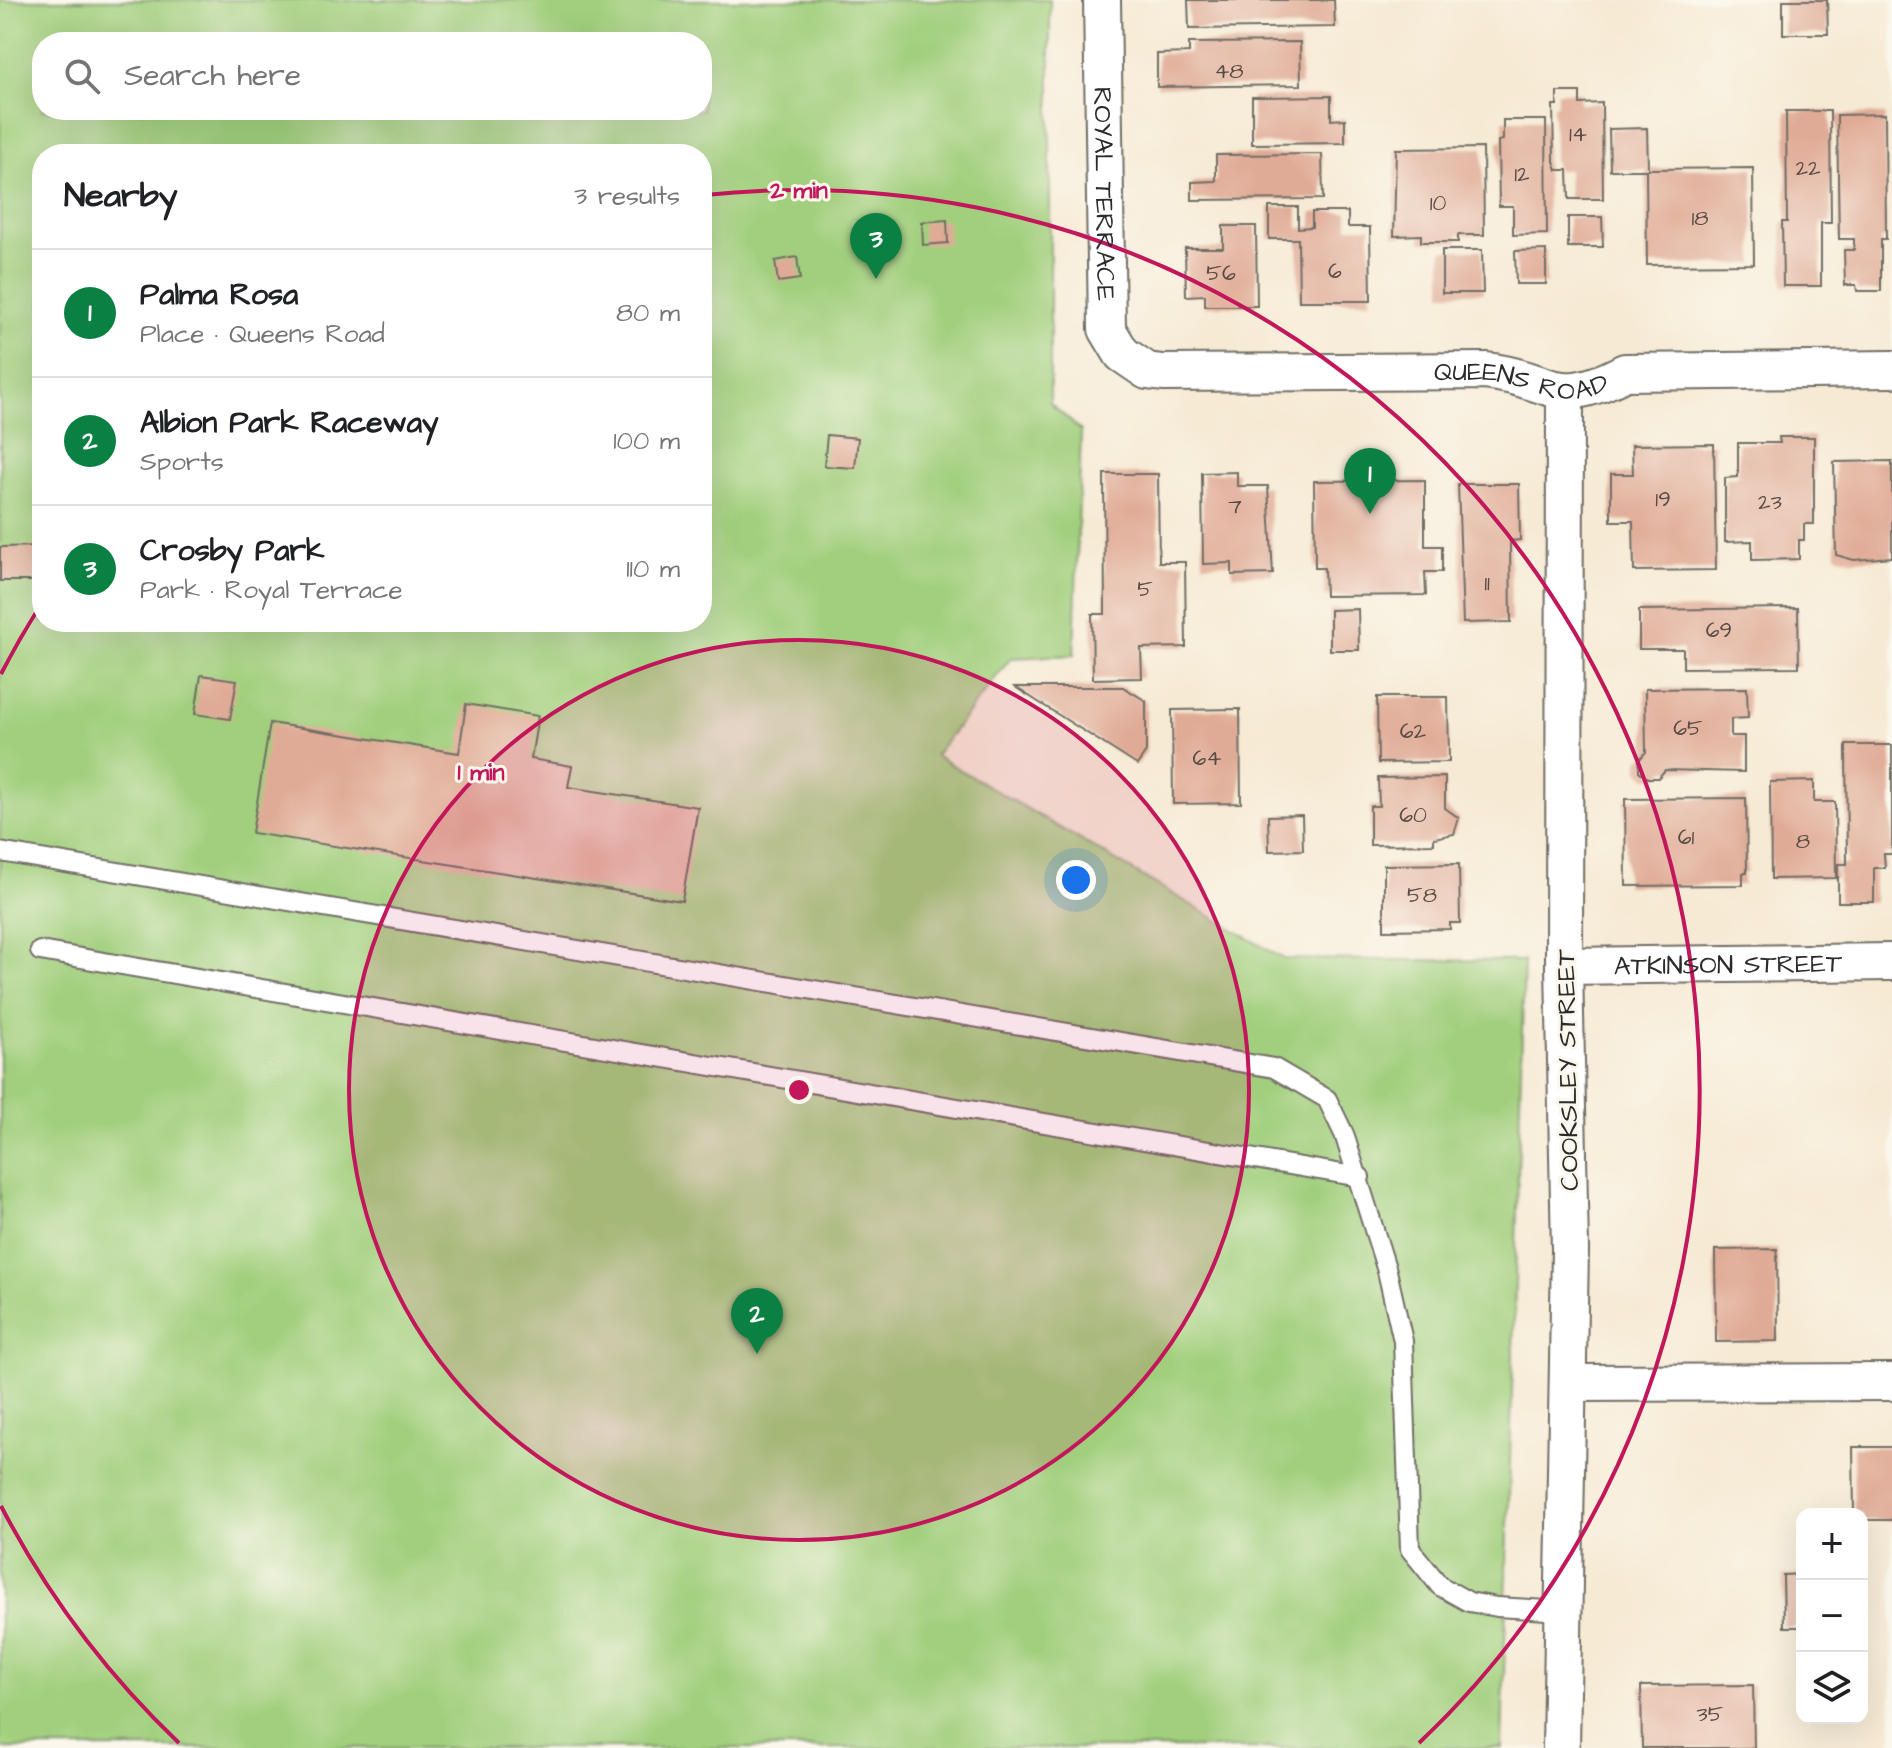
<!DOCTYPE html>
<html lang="en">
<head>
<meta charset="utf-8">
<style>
	:root { --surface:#fff; --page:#f6f6f6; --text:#202124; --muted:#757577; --line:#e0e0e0; --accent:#0b8043 }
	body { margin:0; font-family:"Architects Daughter",sans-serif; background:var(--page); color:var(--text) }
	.controls { position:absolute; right:24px; bottom:24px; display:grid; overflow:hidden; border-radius:16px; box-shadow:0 8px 32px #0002 }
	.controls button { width:72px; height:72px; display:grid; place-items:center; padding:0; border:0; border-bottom:2px solid var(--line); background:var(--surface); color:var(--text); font:40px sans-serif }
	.you { position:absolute; left:1076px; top:880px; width:28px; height:28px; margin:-20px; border:6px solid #fff; border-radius:50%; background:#1a73e8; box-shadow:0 0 0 12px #1a73e833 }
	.badge { display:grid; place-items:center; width:52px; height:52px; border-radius:50%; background:var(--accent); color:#fff; font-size:26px; font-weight:700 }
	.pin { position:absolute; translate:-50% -66px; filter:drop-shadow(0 2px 4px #0008) }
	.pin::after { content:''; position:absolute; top:42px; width:28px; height:24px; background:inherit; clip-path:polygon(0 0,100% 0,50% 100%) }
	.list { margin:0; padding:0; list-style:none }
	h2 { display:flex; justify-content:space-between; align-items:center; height:104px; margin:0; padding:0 32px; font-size:34px }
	h2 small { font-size:26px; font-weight:400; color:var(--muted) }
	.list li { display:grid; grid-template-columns:52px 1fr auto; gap:24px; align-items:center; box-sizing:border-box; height:128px; padding:0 32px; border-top:2px solid var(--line) }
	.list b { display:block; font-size:30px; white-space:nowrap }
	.list p { margin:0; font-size:26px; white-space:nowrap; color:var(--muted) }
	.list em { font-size:26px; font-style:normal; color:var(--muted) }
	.icon { flex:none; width:44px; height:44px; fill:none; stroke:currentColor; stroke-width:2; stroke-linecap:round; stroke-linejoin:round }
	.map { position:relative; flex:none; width:1892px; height:1748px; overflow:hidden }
	.search { position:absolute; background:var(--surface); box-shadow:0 8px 32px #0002; left:32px; top:32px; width:680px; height:88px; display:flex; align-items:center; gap:20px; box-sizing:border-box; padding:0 28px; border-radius:32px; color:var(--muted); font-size:30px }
	.panel { position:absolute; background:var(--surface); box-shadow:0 8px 32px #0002; left:32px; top:144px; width:680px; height:488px; border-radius:32px }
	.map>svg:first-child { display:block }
	.green { fill:#a1cf7d; stroke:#667d54; stroke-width:2; fill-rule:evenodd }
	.building { fill:#e0ab96 }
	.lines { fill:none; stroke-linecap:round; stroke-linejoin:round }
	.service-casing { stroke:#726e66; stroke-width:22 }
	.minor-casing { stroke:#726e66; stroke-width:40 }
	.service { stroke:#fff; stroke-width:18 }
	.minor { stroke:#fff; stroke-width:36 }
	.ring { fill:none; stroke:#c2185b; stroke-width:4 }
	.labels { text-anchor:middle; stroke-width:6; stroke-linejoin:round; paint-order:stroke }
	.number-label { font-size:22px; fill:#584b46 }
	.street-label { font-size:26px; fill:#2b2b2b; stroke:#fbf7ec }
	.centre { fill:#c2185b; stroke:#fbf7ec; stroke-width:4 }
	.ring-label { font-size:24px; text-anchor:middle; font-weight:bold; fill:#c2185b; stroke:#fbf7ec; stroke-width:6; stroke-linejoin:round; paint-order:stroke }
</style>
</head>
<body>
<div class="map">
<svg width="1892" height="1748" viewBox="0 0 1892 1748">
	<rect width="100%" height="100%" fill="#fbf7ec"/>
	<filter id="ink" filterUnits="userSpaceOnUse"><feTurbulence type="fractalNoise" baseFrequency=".0125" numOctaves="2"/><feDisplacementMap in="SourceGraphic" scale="16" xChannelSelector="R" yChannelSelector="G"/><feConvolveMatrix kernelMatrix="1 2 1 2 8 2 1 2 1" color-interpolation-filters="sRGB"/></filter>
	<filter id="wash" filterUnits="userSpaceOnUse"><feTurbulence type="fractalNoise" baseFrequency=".006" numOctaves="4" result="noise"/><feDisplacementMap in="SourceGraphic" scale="32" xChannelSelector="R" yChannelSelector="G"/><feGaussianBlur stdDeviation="1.8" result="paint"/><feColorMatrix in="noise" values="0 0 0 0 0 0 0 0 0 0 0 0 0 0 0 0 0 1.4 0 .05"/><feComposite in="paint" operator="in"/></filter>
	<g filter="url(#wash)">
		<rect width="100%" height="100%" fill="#f6ead4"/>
		<path class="green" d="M0,0H1050V403L1081,431L1074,655L1011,658L935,755L1284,959L1524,961L1502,1748H0ZM42,42H702V110H42ZM42,154H702V622H42Z"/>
		<g id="blocks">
			<g class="building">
				<polygon points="1188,0 1334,0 1335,27 1189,29"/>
				<polygon points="1783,0 1827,0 1828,34 1783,34"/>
				<polygon points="1300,42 1301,85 1157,87 1157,54 1189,53 1189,43"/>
				<polygon points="1557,92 1580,92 1580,104 1602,103 1603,199 1569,199 1568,170 1557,170 1554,161 1553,105 1557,105"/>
				<polygon points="1331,96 1331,120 1345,119 1345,143 1252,144 1252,97"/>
				<polygon points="1786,111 1830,111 1831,223 1821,223 1821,286 1783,286 1782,222 1787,222"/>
				<polygon points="1885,114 1886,239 1881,239 1881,291 1857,291 1856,285 1845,285 1844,250 1854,250 1854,239 1839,239 1837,115"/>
				<polygon points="1503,120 1546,120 1547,234 1513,235 1513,206 1499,206 1498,141 1503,140"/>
				<polygon points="1647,128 1648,169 1753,168 1754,264 1647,265 1646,170 1610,170 1609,129"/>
				<polygon points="1483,148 1484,235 1458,235 1458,242 1421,242 1421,235 1394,236 1396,149"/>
				<polygon points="1322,154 1323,199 1192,200 1192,182 1216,181 1216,155"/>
				<polygon points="1269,207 1298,207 1298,228 1312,227 1312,212 1348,212 1348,227 1370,227 1371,301 1299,301 1298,239 1269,239"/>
				<polygon points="1568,217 1602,217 1603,247 1568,247"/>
				<polygon points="947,220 948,243 923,245 922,222"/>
				<polygon points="1223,226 1256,226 1257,306 1205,306 1205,295 1186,296 1185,248 1223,248"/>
				<polygon points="1442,250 1482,250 1483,293 1442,293"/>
				<polygon points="1546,250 1546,284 1516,284 1515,251"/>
				<polygon points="797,257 800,279 778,282 775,261"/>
				<polygon points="827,435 858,438 855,468 824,466"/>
				<polygon points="1779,437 1814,437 1814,524 1804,524 1804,540 1799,540 1799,559 1752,560 1752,541 1725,542 1725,478 1738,477 1738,443 1780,443"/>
				<polygon points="1714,444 1716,570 1634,571 1633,521 1611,521 1611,474 1633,474 1632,445"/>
				<polygon points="1892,461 1892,557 1854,560 1836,555 1834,462"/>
				<polygon points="1237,472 1237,486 1268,486 1273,574 1232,575 1232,563 1203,564 1202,473"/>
				<polygon points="1104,474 1158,474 1159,562 1185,562 1186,647 1141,648 1142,678 1093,679 1092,614 1105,614"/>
				<polygon points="1425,480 1425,546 1442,546 1442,572 1425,572 1426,595 1325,596 1324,568 1315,568 1314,481"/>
				<polygon points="1458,484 1519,484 1520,540 1510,541 1511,622 1463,623"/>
				<polygon points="42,546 42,581 0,581 0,547"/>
				<polygon points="1798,608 1799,667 1683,668 1683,649 1639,649 1639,610"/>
				<polygon points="1358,609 1359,650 1330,650 1330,610"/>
				<polygon points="201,675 237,680 230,719 195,714"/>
				<polygon points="1015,687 1123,687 1146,701 1146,752 1137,765"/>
				<polygon points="1747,688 1748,718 1731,719 1731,736 1744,736 1744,772 1665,770 1658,778 1647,778 1639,771 1639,760 1646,752 1645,689"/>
				<polygon points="1377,697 1448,697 1449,762 1378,763"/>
				<polygon points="466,704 538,716 531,759 572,766 568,787 698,807 682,901 252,833 270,723 459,753"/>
				<polygon points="1240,709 1241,803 1173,804 1172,710"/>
				<polygon points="1846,745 1892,745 1892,854 1884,854 1885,868 1874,868 1874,902 1838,902 1838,864 1847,864"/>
				<polygon points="1445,777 1445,808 1459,818 1454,834 1434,838 1434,844 1370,845 1370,806 1379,806 1378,778"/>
				<polygon points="1814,781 1814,802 1835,802 1836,878 1771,879 1770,782"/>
				<polygon points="1746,798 1747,873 1743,873 1743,885 1626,886 1625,799"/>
				<polygon points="1302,815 1303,850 1269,851 1268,816"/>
				<polygon points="1459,864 1460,923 1450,923 1450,929 1384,930 1384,865"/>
				<polygon points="1777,1249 1778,1341 1716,1342 1715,1250"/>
				<polygon points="1853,1447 1892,1447 1892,1520 1862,1520 1862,1514 1854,1514"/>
				<polygon points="1802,1574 1802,1627 1784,1627 1783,1575"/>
				<polygon points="1753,1685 1754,1748 1642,1748 1641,1686"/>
			</g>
		</g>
	</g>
	<g filter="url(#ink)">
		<use href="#blocks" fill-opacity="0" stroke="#726e66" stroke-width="2"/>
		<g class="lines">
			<defs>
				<g id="service">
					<polyline points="0,852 1274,1068 1327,1099 1344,1134 1387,1271 1403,1341 1410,1549 1440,1586 1469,1602 1497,1607 1563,1611"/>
					<polyline points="40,951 1360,1177"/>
				</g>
				<g id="minor">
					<path id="s1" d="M1102,0L1107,329L1122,354L1147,371L1163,373L1485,371C1553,378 1553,410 1625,372L1892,369"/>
					<path id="s2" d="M1564,966L1892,962"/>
					<polyline points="1568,1383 1892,1382"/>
					<polyline points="1561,1748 1570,1250 1564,966 1565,392"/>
				</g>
			</defs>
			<use href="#service" class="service-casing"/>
			<use href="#minor" class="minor-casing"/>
			<use href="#service" class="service"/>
			<use href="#minor" class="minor"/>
		</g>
	</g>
	<circle cx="799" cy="1090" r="450" fill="#c2185b" fill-opacity=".12"/>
	<g class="ring">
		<circle cx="799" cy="1090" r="450"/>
		<path d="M179 1743A900 900 0 0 1 1 1506M1 674A900 900 0 0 1 40 606M705 195A900 900 0 0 1 1419 1743"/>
	</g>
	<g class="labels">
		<g class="number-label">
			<text x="1229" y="78">48</text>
			<text x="1578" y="141">14</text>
			<text x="1808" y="175">22</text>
			<text x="1522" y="181">12</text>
			<text x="1438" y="210">10</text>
			<text x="1700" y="225">18</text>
			<text x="1335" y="278">6</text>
			<text x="1221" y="280">56</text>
			<text x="1663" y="506">19</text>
			<text x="1770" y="509">23</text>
			<text x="1235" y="513">7</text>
			<text x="1487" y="590">11</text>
			<text x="1145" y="596">5</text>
			<text x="1719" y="637">69</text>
			<text x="1688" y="735">65</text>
			<text x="1413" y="738">62</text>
			<text x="1207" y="765">64</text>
			<text x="1413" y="822">60</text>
			<text x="1686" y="844">61</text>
			<text x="1803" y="848">8</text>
			<text x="1422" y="902">58</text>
			<text x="1710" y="1721">35</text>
		</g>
		<g class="street-label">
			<text dy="9" stroke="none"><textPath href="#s1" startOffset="194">ROYAL TERRACE</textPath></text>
			<text dy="9" stroke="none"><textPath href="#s1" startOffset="764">QUEENS ROAD</textPath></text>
			<text dy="9" stroke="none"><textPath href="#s2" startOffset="164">ATKINSON STREET</textPath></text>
			<text transform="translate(1567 1070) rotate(-91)" y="9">COOKSLEY STREET</text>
		</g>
	</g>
	<circle cx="799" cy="1090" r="12" class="centre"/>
	<g class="ring-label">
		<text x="799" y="198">2 min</text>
		<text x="481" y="780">1 min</text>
	</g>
</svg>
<div class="controls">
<button>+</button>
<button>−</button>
<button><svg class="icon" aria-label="layers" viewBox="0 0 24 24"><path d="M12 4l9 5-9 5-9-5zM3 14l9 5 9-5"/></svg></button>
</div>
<div class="you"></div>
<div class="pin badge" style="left:1370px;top:514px">1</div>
<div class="pin badge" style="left:757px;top:1354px">2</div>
<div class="pin badge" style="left:876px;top:279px">3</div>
<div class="search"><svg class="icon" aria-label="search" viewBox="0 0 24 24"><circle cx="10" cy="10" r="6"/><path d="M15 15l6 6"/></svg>Search here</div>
<section class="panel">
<h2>Nearby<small>3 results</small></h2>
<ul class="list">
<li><span class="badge">1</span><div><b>Palma Rosa</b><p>Place · Queens Road</p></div><em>80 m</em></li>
<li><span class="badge">2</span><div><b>Albion Park Raceway</b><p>Sports</p></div><em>100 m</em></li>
<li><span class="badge">3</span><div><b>Crosby Park</b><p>Park · Royal Terrace</p></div><em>110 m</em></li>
</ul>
</section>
</div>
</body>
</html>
